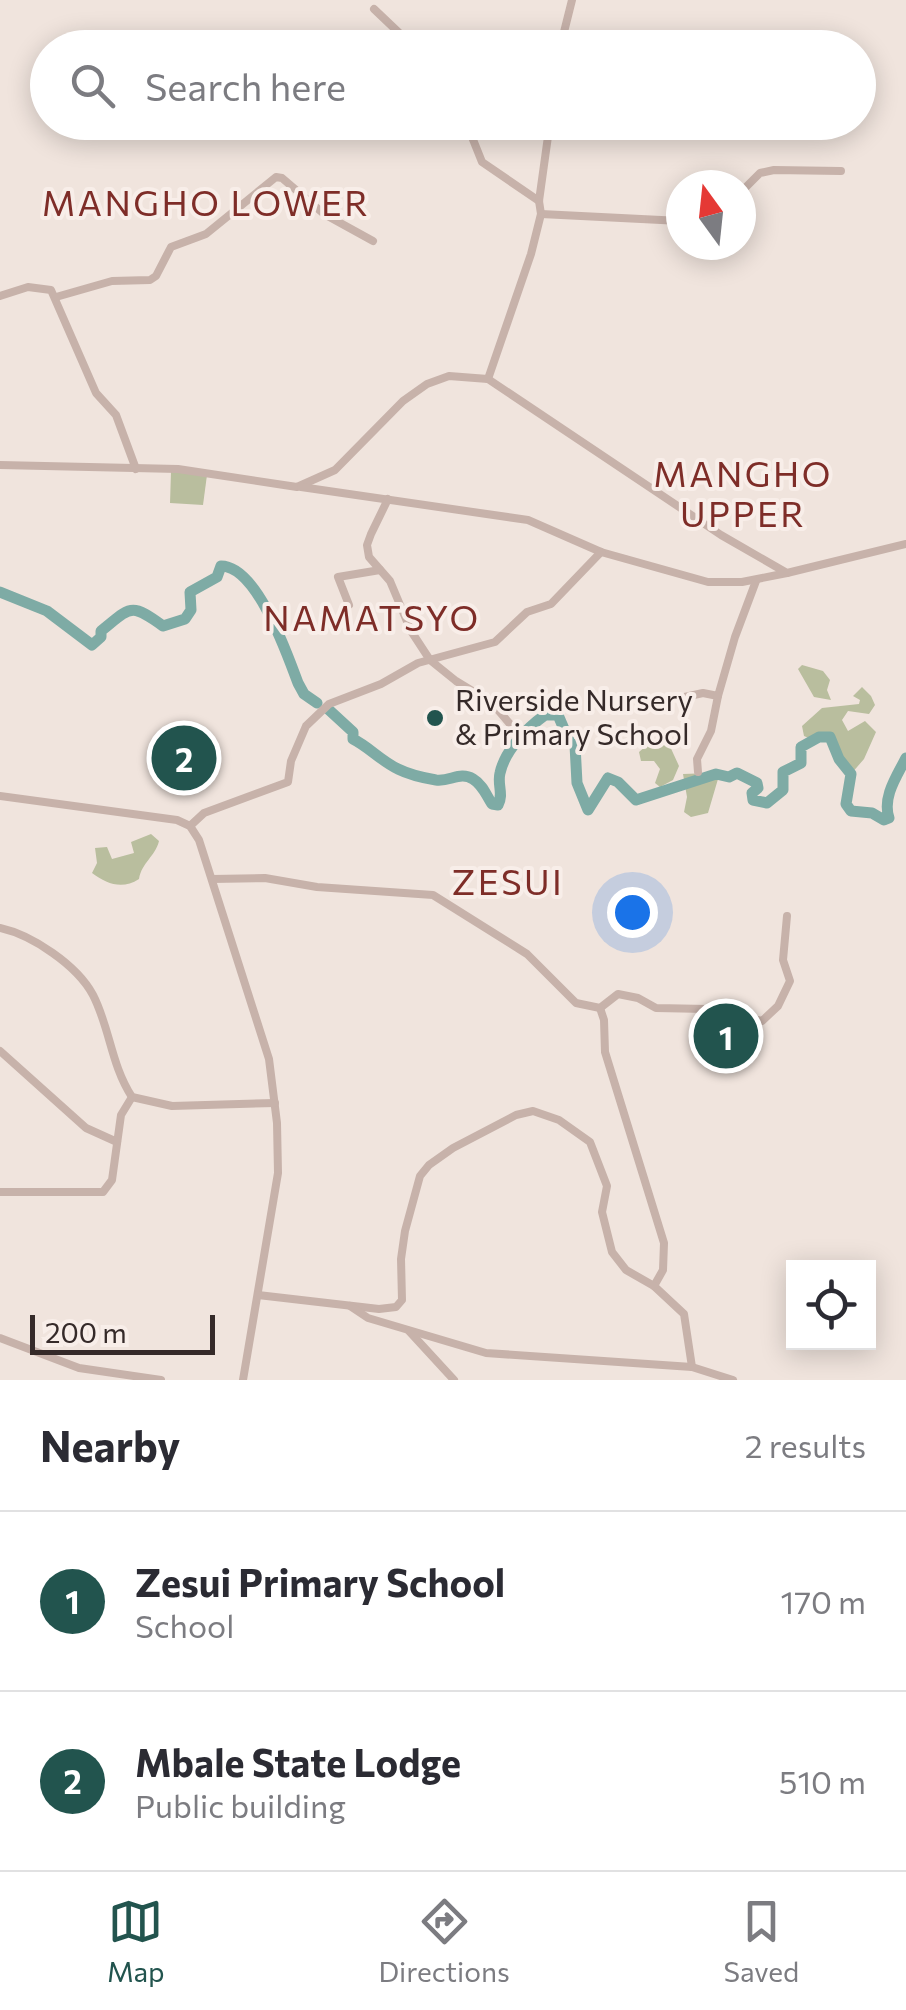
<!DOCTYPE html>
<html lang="en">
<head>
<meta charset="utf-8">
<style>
	:root { --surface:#fff; --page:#f2f2f3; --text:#2b2b33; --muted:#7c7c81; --line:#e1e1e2; --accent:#22544e }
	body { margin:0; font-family:Commissioner,sans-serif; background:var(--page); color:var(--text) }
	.controls { position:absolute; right:30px; bottom:30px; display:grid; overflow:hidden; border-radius:0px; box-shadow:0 5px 25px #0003 }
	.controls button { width:90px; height:90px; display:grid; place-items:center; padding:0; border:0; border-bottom:2px solid var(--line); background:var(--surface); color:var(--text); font:50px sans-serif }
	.compass { position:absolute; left:666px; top:170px; width:90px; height:90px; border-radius:50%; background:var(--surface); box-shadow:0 5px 25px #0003; rotate:345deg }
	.scale { position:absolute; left:30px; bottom:25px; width:185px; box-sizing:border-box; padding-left:10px; border:5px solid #352a29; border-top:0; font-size:28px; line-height:35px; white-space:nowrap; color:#352a29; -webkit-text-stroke:8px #f8eee9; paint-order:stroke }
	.you { position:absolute; left:632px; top:912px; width:35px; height:35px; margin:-25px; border:8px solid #fff; border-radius:50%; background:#1a73e8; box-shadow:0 0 0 15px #1a73e833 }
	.badge { display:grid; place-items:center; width:65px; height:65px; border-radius:50%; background:var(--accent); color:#fff; font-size:32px; font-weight:700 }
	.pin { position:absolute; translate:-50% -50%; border:5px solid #fff; box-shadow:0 2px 10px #0006 }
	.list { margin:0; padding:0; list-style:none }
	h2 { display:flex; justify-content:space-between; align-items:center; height:130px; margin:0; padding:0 40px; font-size:42px }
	h2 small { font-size:32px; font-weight:400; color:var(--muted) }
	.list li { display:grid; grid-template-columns:65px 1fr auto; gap:30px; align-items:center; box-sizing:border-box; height:180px; padding:0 40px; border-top:2px solid var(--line) }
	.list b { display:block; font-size:38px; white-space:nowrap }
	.list p { margin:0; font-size:32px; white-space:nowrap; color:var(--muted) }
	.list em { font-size:32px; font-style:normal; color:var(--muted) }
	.icon { flex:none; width:55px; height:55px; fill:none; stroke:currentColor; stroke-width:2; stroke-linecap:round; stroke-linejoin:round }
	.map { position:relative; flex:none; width:906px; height:1380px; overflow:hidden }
	.search { position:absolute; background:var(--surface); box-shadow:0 5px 25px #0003; left:30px; right:30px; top:30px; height:110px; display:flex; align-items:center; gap:25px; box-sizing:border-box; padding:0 35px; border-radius:55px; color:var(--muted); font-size:38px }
	.sheet { height:490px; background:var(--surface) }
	nav { display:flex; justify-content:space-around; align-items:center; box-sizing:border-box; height:140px; border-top:2px solid var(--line); background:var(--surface); font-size:28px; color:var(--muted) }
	nav a { display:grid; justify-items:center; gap:5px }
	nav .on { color:var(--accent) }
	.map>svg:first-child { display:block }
	.green { fill:#b9be9e }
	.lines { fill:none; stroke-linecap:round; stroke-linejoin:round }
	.river { stroke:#7eaba5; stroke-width:11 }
	.minor { stroke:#c7b2aa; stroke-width:8 }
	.poi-dot { fill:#22544e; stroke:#f8eee9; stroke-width:4 }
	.labels { text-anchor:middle; stroke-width:8; stroke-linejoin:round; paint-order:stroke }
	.poi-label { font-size:30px; fill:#352a29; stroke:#f8eee9; text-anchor:start }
	.quarter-label { font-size:35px; letter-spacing:2.5px; fill:#7e2d28; stroke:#f8eee9 }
</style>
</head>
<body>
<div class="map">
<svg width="906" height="1380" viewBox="0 0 906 1380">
	<rect width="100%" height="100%" fill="#f0e4dd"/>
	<g class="green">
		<polygon points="171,471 207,475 203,505 170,503"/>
		<polygon points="802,665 823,671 830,680 827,690 831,700 814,697 798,669"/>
		<polygon points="862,687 871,696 875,705 869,714 848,711 842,720 848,731 865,721 876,732 864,759 851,774 839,759 830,737 811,739 804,736 802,726 822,708 859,704 860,700 853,696"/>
		<polygon points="653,740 668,742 679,766 673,780 660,787 655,783 660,769 654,761 641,761 639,752"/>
		<polygon points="711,773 718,779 708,813 691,817 684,812 687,797 683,774"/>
		<path d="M151,834L159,841C155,857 142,862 139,879C122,890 107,884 92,873L97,863L95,848L107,847L112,859L134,853L131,842Z"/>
	</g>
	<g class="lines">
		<g class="river">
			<path d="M0,592L47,611L92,645L101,637V631C131,607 130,602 163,626L185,619L191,610L190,592L217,577L221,566C257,566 287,654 298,683L304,694L317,703"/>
			<path d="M328,709L353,732V739C369,747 381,761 398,769C408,774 424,778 436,780C450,782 460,771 473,779C483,785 486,795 492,804L498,805C504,794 497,785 500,773C505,750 527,728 545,715H558L570,743L575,745L577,783L588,810L608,778L618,782L636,800L716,774L729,777L737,773L757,783L758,788L752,793L753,800L767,803L783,790V772L801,763V747L819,737H830L839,759L851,774L846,804L851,811L872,813L884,820L889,818C882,797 897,776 906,758"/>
		</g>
		<g class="minor">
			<polyline points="374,9 415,48"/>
			<polyline points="560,48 572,0"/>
			<polyline points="466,122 482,162 539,201"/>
			<polyline points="741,192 760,173 774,170 841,171"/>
			<polyline points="541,214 681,221"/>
			<polyline points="0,296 28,287 51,290 96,393 116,415 136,469"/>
			<polyline points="56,297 112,281 150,280 156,276 171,247 206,234 276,177 282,178 324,214 373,241"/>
			<polyline points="488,379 531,254 541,214 539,201 550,122"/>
			<polyline points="0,465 178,469 297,487 335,470 403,401 427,384 449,376 488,379 721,535 787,573 906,544"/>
			<polyline points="301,487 528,520 601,552 708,582 742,582 787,573"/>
			<polyline points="388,499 371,534 367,545 369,557 390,581 411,631 430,660 456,681 492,703 516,731"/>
			<polyline points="349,605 338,577 380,570"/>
			<polyline points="680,698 703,693 718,696 735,637 756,581"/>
			<polyline points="698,772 697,759 711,731 718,696"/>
			<polyline points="0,796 177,820 190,826 199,840 269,1059 277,1123 278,1173 243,1380"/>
			<polyline points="190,826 204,813 288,782 291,761 306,726 329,704 381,684 418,663 495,642 527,612 551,604 601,552"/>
			<polyline points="212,879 265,878 317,887 433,895 527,954 576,1003 600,1008 618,994 638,998 656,1008 707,1009 762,1021 778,1006 790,981 783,960 787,916"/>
			<path d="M0,928C32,935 77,965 93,995C110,1028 111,1065 132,1097L172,1106L275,1103"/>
			<polyline points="600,1008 604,1020 605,1052 664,1243 663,1270 654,1286 684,1314 692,1367"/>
			<polyline points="0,1051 86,1128 117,1142"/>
			<polyline points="0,1192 103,1192 112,1180 121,1115 132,1097"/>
			<polyline points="258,1295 379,1309 396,1307 402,1300 401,1259 405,1231 420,1176 429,1165 453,1148 516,1115 533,1111 559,1120 590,1142 607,1186 602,1212 612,1252 626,1270 654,1286"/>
			<polyline points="350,1306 368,1318 486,1353 692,1367 733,1380"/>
			<polyline points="409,1331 454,1380"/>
			<polyline points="0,1338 79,1368 161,1380"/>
		</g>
	</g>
	<circle class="poi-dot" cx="435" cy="718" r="10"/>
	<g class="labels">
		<g class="poi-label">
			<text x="455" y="711">Riverside Nursery<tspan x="455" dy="34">&amp; Primary School</tspan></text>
		</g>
		<g class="quarter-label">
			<text x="206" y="216">MANGHO LOWER</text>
			<text x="743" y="487">MANGHO<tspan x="743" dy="40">UPPER</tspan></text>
			<text x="372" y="631">NAMATSYO</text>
			<text x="508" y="895">ZESUI</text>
		</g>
	</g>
</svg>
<div class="controls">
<button><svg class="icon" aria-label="locate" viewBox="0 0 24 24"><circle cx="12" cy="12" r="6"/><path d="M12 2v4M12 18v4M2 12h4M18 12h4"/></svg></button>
</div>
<svg class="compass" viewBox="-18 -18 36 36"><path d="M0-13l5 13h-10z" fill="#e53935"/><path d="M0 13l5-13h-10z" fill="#7c7c81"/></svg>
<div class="scale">200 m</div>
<div class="you"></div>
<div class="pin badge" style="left:726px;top:1036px">1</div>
<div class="pin badge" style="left:184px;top:758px">2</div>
<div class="search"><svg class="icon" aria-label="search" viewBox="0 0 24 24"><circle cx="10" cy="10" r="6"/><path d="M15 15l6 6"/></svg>Search here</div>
</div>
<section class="sheet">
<h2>Nearby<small>2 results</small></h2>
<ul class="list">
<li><span class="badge">1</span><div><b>Zesui Primary School</b><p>School</p></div><em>170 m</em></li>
<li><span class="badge">2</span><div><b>Mbale State Lodge</b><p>Public building</p></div><em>510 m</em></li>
</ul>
</section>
<nav>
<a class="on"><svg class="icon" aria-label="map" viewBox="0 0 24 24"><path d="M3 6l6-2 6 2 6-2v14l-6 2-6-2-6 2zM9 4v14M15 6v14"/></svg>Map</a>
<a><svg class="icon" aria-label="directions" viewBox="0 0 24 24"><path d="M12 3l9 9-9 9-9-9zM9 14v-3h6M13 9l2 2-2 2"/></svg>Directions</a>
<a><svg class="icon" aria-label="saved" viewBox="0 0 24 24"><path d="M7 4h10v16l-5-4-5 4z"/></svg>Saved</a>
</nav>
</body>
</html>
